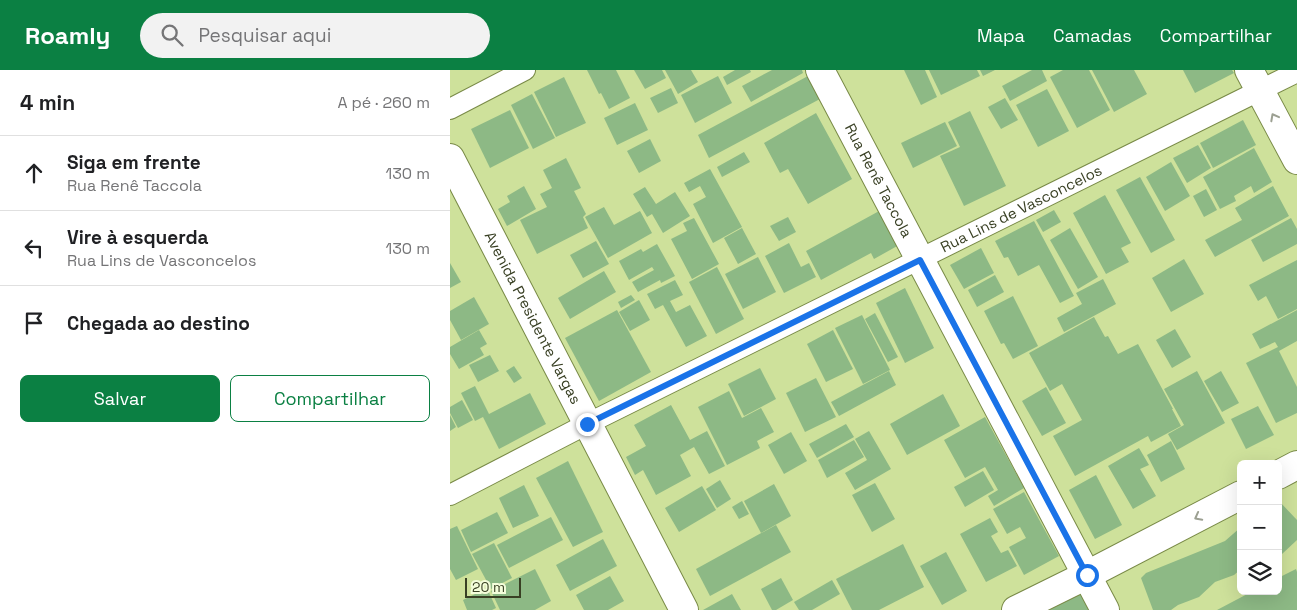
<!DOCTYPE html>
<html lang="pt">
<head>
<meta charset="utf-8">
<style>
	:root { --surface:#fff; --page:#f2f2f2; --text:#202124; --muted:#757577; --line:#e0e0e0; --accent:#0b8043 }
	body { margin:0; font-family:"Space Grotesk",sans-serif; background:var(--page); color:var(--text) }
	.controls { position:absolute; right:15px; bottom:15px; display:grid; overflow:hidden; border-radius:8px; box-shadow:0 5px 20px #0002 }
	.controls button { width:45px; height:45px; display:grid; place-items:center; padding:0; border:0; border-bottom:1px solid var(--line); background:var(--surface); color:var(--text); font:25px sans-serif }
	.scale { position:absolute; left:15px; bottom:12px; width:56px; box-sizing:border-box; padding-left:5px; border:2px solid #394024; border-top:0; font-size:14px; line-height:18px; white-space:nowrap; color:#394024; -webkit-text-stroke:4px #f4fedb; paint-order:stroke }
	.stop { position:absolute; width:15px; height:15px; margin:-11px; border:4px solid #1a73e8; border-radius:50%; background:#fff }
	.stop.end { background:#1a73e8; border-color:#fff; box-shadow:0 1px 5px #0008 }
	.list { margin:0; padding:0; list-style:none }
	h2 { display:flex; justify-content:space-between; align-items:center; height:65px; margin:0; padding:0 20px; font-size:21px }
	h2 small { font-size:16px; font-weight:400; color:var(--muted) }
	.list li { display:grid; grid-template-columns:32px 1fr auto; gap:15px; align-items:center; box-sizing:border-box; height:75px; padding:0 20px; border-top:1px solid var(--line) }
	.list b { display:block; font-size:19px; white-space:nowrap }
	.list p { margin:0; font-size:16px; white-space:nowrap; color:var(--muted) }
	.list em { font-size:16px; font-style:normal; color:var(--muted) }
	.actions { display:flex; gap:10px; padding:15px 20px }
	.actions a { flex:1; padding:11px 0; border:1px solid var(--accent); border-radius:8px; text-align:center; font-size:18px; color:var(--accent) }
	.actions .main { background:var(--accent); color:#fff }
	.icon { flex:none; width:28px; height:28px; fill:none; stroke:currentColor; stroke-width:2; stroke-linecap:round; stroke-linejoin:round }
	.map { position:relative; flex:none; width:847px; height:540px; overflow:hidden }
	header { display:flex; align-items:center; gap:30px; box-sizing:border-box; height:70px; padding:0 25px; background:var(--accent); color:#fff }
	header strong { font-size:24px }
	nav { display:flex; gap:28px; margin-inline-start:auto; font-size:18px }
	.search { width:350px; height:45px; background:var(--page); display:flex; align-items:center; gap:12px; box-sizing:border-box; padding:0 18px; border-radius:28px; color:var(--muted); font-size:19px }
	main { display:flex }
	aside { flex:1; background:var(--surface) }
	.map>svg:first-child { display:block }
	.building { fill:#8db985 }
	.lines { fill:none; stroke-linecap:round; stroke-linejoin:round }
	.street-casing { stroke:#798a47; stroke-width:22 }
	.secondary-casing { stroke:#798a47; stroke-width:30 }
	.street { stroke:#fff; stroke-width:20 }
	.secondary { stroke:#fff; stroke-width:28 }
	.oneway { stroke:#9ca092 }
	.route { stroke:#1a73e8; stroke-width:6 }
	.labels { text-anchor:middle; stroke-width:4; stroke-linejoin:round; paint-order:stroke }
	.street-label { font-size:15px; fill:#394024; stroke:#f4fedb }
</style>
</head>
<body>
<header>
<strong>Roamly</strong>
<div class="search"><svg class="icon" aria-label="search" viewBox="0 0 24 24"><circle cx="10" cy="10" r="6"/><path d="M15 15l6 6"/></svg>Pesquisar aqui</div>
<nav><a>Mapa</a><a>Camadas</a><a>Compartilhar</a></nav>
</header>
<main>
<aside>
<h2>4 min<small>A pé · 260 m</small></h2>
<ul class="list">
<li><svg class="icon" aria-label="ahead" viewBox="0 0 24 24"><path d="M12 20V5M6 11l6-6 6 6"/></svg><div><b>Siga em frente</b><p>Rua Renê Taccola</p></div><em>130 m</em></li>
<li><svg class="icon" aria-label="left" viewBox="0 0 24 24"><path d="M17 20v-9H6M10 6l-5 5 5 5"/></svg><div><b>Vire à esquerda</b><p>Rua Lins de Vasconcelos</p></div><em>130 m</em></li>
<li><svg class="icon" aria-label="arrive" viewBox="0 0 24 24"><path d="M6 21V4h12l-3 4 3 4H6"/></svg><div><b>Chegada ao destino</b></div></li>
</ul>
<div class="actions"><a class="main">Salvar</a><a>Compartilhar</a></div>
</aside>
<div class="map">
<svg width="847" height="540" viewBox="0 0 847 540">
	<rect width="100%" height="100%" fill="#cee19b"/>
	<g class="building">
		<polygon points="137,0 166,0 180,28 159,39 151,23 149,24"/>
		<polygon points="184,0 212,0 216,8 195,19"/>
		<polygon points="215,0 241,0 248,12 228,24"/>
		<polygon points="285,0 300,0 301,2 277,15 273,7"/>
		<polygon points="322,0 352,0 353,3 301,32 292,16"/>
		<polygon points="454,0 475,0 487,27 471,35"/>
		<polygon points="479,0 527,0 530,6 491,25"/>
		<polygon points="530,0 545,0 533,6"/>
		<polygon points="582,0 592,0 597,11 560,31 552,16"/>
		<polygon points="613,0 639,0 660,40 627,58 600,7"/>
		<polygon points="642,0 684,0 697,24 664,42"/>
		<polygon points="733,0 782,0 784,3 745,23"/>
		<polygon points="268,6 282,33 245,53 231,25"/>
		<polygon points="358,6 370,29 259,88 248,65"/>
		<polygon points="114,7 136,53 106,67 84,22"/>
		<polygon points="221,18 228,33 208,43 200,28"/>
		<polygon points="597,19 619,61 588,77 566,35"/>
		<polygon points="82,24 105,68 83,79 61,35"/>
		<polygon points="555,28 568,50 551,59 538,37"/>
		<polygon points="185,33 198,60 167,75 154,48"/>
		<polygon points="60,40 79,78 40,98 21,59"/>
		<polygon points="520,41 556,116 514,136 490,86 510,77 498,52"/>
		<polygon points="366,43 402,109 358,134 338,99 330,103 314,73"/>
		<polygon points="793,50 806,75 763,98 750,73"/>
		<polygon points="495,52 507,76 463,98 451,73"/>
		<polygon points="200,69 211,91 189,103 177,81"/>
		<polygon points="748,75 761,98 737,113 723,88"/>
		<polygon points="804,78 822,112 804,123 801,116 784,126 786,131 770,139 753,107"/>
		<polygon points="294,82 300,92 272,107 267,97"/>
		<polygon points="116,88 131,118 124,121 136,144 133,147 138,158 87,184 70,150 97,137 90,124 102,118 93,100"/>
		<polygon points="721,92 740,126 715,141 696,107"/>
		<polygon points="260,99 292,157 263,173 243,134 256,127 250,116 239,122 234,113"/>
		<polygon points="690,107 725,170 701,183 666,120"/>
		<polygon points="74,116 86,139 57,156 48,139 60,132 57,126"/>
		<polygon points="823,116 839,146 765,187 755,170 792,150 785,138"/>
		<polygon points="195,117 206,134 225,122 240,146 213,163 202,144 197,147 183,124"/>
		<polygon points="756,119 767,140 754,147 743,126"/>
		<polygon points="655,125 681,173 671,178 679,192 656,204 623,143"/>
		<polygon points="154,137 164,155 190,141 202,163 158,188 135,147"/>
		<polygon points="431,140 449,175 424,189 421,183 371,210 356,181"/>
		<polygon points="604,140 611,152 593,162 586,150"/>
		<polygon points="338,147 346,162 329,171 320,156"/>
		<polygon points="244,148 269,194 242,209 221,169 237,161 233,153"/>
		<polygon points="841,148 847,159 847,174 813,192 801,170"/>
		<polygon points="584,151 624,226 610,233 589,195 568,206 558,187 554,188 545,171"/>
		<polygon points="292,158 306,184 288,194 274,168"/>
		<polygon points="620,158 648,207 628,219 600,170"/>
		<polygon points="146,171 159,194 133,208 120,185"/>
		<polygon points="339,173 351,197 359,193 366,207 334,223 315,186"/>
		<polygon points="207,174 225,206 211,213 210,210 188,222 182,212 204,200 202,197 179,210 169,191 191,179 193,182"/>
		<polygon points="531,178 544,203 514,219 500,195"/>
		<polygon points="308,187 326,222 293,239 275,204"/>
		<polygon points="734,189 754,224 721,242 702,208"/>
		<polygon points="847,190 847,239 828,249 816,226 808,231 799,215"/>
		<polygon points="0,193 11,212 0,218"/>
		<polygon points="267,197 294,249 266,264 239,212"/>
		<polygon points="154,201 166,222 120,249 108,228"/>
		<polygon points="545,205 554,222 527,237 518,220"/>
		<polygon points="653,209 666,234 614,262 607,248 632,234 626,223"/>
		<polygon points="225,210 233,225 220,231 226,242 240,235 257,266 236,277 213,235 205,239 197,224"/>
		<polygon points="455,218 484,278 455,293 426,233"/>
		<polygon points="181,225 185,230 171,238 168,232"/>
		<polygon points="563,226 588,276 563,289 554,273 551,274 534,241"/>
		<polygon points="24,227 39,254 11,270 0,250 0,241"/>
		<polygon points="189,230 200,250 180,261 169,242"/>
		<polygon points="167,240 201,302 149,331 115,268"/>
		<polygon points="847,240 847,271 829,281 847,317 847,343 826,353 796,293 828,277 825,272 810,279 802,264"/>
		<polygon points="425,243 448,287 438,292 415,249"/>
		<polygon points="412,245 440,300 413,314 385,258"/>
		<polygon points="644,247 655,267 658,266 668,284 688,274 723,339 722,339 731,356 701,372 698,366 625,406 603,366 632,350 612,314 600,321 579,283"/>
		<polygon points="725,259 741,287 722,298 706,270"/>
		<polygon points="29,260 37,274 30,278 34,285 9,299 0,284 0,277"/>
		<polygon points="383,260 403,299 376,312 357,274"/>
		<polygon points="40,285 49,301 28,312 19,295"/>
		<polygon points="64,296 72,308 64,313 56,301"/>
		<polygon points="310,298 326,329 294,346 278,314"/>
		<polygon points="439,301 446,315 389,346 381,332"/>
		<polygon points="747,301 775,353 727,380 718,364 734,355 714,319"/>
		<polygon points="771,301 789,333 772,342 754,311"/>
		<polygon points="366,308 386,347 355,362 336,323"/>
		<polygon points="25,316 39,344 80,323 96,354 49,379 33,347 25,351 11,323"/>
		<polygon points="596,317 616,353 592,366 572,331"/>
		<polygon points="279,321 292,348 311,338 324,362 307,371 310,378 277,395 248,337"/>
		<polygon points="493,324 510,356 457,385 440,354"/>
		<polygon points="12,330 23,350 8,358 0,343 0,337"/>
		<polygon points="221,335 240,370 257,361 275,396 259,404 244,377 230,385 241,406 206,425 193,400 185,405 176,387 196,376 184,355"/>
		<polygon points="808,336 824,365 796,379 781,349"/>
		<polygon points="0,345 6,357 0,361"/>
		<polygon points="535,347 574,418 544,436 538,426 548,420 535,397 515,408 494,370"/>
		<polygon points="396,354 404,367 367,388 359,374"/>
		<polygon points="419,361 441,399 405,420 395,403 417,390 405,369"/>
		<polygon points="341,362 357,391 334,404 318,375"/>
		<polygon points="404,370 414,387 377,408 368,390"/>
		<polygon points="721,371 735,399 711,412 697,385"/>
		<polygon points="689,378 699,395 690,399 706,426 683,439 658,396"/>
		<polygon points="118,391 153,462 123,477 86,408"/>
		<polygon points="533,401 544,420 515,437 504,417"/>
		<polygon points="646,405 672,455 645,469 619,420"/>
		<polygon points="270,410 281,429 267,438 256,419"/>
		<polygon points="425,413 445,449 422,462 402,425"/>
		<polygon points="324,414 341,446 311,463 294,431"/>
		<polygon points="74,415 89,446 63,458 49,428"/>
		<polygon points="252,416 266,440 229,462 215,438"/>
		<polygon points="574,422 609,486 574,505 559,477 576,468 570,457 557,464 543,439"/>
		<polygon points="292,431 299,444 289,449 282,437"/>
		<polygon points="829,431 847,450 847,470 832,484 828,480"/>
		<polygon points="47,442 58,463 21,482 11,460"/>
		<polygon points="101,447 113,470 59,498 47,475"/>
		<polygon points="540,448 548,462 541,466 551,483 558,480 567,496 536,512 510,464"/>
		<polygon points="326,455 341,482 260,526 246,499"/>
		<polygon points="7,456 28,499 6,510 0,499 0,459"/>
		<polygon points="791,457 791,499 784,505 765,512 749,527 728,535 721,540 703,540 691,508 696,503 775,471"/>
		<polygon points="153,469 167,496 120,521 106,495"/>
		<polygon points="44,473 62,508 41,519 22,484"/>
		<polygon points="453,474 474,517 429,540 402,540 386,509"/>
		<polygon points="496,482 517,521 492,535 470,496"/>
		<polygon points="85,499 101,531 85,540 50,540 41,521"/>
		<polygon points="846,499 847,502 847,540 767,540 803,521 828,521 828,508"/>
		<polygon points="160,506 174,531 158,540 134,540 126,525"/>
		<polygon points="331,508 343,530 326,540 322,540 311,519"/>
		<polygon points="382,510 390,524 362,540 349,540 344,532"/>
		<polygon points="37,518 46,538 42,540 17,540 13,530"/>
		<polygon points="628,520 639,540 589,540"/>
		<polygon points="282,524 291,540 253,540"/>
	</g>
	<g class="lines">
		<defs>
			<g id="street">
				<polyline points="0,39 75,0"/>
				<path id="s1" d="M0,425L137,354L847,2"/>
			</g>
			<g id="secondary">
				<path id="s2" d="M370,0L655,540"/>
				<polyline points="799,0 847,90"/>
				<path id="s3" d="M0,88L234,540"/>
				<polyline points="828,405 847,395"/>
				<polyline points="566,540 637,505 791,425"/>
			</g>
		</defs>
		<use href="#street" class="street-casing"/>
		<use href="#secondary" class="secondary-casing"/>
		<use href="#street" class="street"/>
		<use href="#secondary" class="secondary"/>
	</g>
	<defs><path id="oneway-chevron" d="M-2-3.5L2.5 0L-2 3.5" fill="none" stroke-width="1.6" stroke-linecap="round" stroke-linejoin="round" transform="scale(1.25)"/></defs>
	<g class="oneway">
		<use href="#oneway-chevron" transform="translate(824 47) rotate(-118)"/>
		<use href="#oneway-chevron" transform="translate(748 447) rotate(152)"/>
	</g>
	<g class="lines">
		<polyline class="route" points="137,354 470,190 637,505"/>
	</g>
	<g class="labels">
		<g class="street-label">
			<text dy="5" stroke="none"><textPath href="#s2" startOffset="125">Rua Renê Taccola</textPath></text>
			<text dy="5" stroke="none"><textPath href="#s1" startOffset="639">Rua Lins de Vasconcelos</textPath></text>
			<text dy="5" stroke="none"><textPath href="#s3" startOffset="180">Avenida Presidente Vargas</textPath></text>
		</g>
	</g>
</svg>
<div class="controls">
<button>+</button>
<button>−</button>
<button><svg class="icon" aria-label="layers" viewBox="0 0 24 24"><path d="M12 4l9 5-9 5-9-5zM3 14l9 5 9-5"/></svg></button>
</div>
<div class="scale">20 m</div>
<div class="stop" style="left:637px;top:505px"></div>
<div class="stop end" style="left:137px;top:354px"></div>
</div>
</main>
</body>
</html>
